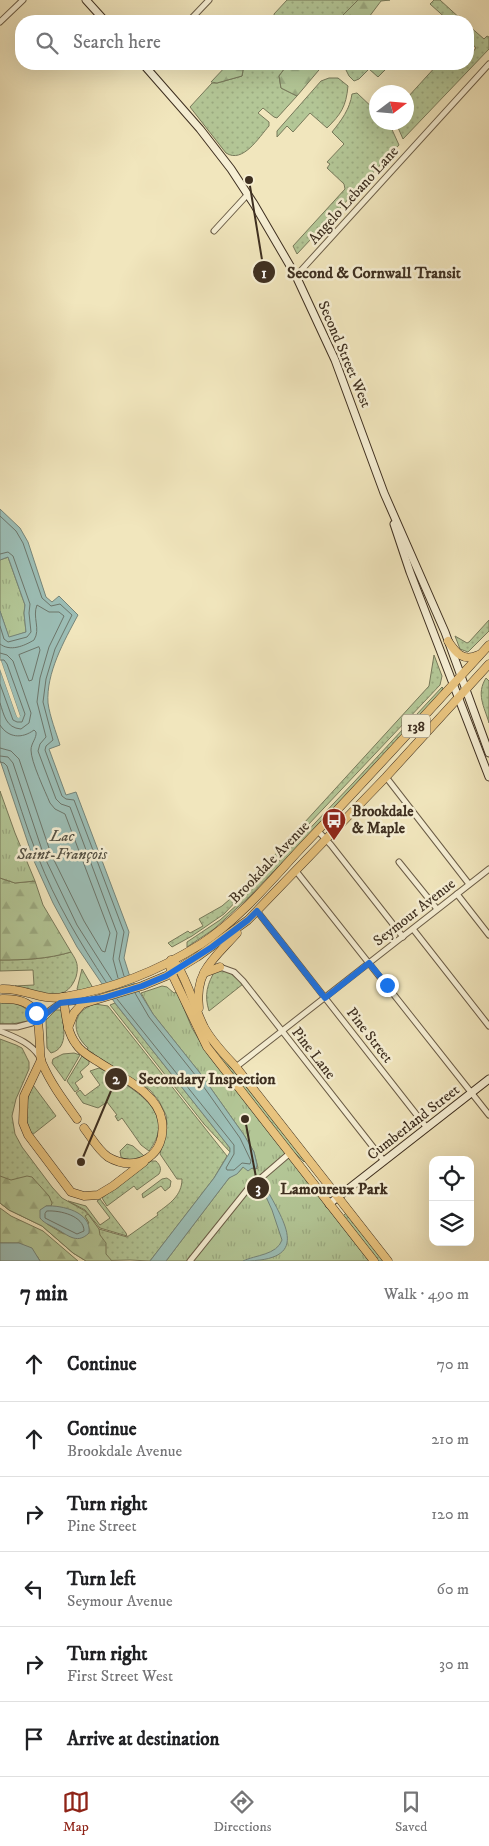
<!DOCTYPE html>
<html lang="en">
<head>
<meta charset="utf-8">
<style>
	:root { --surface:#fff; --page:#f6f6f6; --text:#202124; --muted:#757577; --line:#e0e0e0; --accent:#8f2418 }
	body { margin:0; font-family:"IM FELL DW Pica",serif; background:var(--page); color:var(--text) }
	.controls { position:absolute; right:15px; bottom:15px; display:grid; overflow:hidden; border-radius:10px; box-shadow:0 5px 20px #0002 }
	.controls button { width:45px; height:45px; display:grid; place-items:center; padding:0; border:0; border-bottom:1px solid var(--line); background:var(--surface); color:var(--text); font:25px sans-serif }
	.compass { position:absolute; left:369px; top:85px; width:45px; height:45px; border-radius:50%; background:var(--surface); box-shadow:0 5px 20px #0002; rotate:74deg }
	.stop { position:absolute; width:15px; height:15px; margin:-11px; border:4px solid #1a73e8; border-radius:50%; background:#fff }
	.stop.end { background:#1a73e8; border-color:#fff; box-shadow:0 1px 5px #0008 }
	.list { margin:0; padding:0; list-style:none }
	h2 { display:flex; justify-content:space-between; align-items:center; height:65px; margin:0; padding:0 20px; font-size:21px }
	h2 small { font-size:16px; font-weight:400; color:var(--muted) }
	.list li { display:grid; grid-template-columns:32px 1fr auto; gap:15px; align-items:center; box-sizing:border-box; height:75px; padding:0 20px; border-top:1px solid var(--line) }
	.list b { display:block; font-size:19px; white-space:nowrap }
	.list p { margin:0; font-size:16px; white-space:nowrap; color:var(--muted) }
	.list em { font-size:16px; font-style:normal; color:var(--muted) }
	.icon { flex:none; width:28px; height:28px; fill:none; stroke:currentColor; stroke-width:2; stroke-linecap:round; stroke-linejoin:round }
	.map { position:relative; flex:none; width:489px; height:1261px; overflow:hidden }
	.search { position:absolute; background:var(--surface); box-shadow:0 5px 20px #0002; left:15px; right:15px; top:15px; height:55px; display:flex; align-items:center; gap:12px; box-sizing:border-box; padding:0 18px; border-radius:20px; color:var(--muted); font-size:19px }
	.sheet { height:515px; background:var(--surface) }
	nav { display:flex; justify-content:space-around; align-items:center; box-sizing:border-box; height:70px; border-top:1px solid var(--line); background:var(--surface); font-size:14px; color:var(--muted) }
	nav a { display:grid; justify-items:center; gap:2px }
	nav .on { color:var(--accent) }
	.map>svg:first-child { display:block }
	.grass { fill:url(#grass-dots); stroke:#787a5b }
	.forest { fill:url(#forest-firs); stroke:#787a5b }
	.park { fill:url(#park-tufts); stroke:#787a5b }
	.water { fill:#9cbeb6; stroke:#76857a }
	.pier { fill:#f1e6bd }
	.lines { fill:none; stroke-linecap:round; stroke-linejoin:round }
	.shore { stroke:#6d766b; stroke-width:1 }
	.primary-tunnel { stroke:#cdc19e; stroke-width:8; stroke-dasharray:8 4; stroke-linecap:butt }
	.street-casing { stroke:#6b5d47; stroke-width:7 }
	.secondary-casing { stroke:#3e2f20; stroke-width:9 }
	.primary-casing { stroke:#3e2f20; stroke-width:9 }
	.street { stroke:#f6efd4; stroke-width:5 }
	.secondary { stroke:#f6efd4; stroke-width:7 }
	.primary { stroke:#e8c37e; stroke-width:8 }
	.route { stroke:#1a73e8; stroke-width:6 }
	.labels { text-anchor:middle; stroke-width:5; stroke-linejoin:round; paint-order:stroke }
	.shield { fill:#f6efd4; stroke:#756956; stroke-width:1 }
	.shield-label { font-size:14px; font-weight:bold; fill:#3e2f20 }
	.street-label { font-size:15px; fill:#3e2f20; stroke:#f6efd4 }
	.poi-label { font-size:15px; font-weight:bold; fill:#3e2f20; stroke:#f6efd4; text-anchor:start }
	.water-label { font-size:16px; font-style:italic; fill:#565346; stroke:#f6efd4 }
	.leader { fill:none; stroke:#3e2f20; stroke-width:2 }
	.callout-dot { fill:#3e2f20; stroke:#f6efd4; stroke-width:2 }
	.mark-label { font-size:15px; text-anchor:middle; font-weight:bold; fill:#fff }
	.callout-label { font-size:16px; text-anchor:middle; font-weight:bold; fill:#3e2f20; stroke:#f6efd4; stroke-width:5; stroke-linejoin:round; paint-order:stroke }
</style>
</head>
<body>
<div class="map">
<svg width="489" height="1261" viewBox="0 0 489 1261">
	<defs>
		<pattern id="grass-dots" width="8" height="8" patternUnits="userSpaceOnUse" patternTransform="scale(1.25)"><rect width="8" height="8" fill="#b3c696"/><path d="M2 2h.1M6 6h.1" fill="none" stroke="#9baa81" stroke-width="1.8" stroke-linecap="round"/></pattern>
		<pattern id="forest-firs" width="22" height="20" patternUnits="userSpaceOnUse" patternTransform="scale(1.25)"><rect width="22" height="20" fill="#b3c696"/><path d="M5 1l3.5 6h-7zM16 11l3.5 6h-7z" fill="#9baa81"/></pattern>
		<pattern id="park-tufts" width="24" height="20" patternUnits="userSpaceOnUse" patternTransform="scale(1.25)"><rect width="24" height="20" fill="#b3c696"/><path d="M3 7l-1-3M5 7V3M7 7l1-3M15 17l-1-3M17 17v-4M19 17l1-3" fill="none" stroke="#9baa81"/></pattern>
	</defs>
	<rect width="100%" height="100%" fill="#f1e6bd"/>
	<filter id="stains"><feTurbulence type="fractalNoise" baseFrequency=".004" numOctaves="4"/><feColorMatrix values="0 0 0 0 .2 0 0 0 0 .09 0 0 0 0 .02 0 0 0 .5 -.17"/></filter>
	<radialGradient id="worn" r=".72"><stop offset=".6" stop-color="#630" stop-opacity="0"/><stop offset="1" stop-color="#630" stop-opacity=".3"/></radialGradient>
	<g class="grass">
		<polygon points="287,0 358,0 337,21 275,21 274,14"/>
		<polygon points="434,0 440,0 463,21 449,21 430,4"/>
		<polygon points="468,25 484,39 487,36 489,37 489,49 403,139 396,123 406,122 407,98 438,64 460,64 462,65 468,64 468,58 476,48 468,39"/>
		<path d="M244,64H288L279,76L281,88L297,96L277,118L274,117L263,108L258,113L269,122V126C259,137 243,164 226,153L190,107L212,83H217L242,76Z"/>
		<polygon points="343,64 391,64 378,77 369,69 359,79 354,81 349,76"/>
		<path d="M329,78H338L348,86C346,107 341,114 327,128L310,113L293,132L287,126L277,137V131L321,81Z"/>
		<path d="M357,93L376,111V122L389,123L399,145L297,254L293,246L345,189L344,184L327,168L330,164L327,162L344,144L332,132C341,121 350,109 352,94Z"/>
		<polygon points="489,620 489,631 468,652 460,649 455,636 467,643 469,642"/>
		<polygon points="434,655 442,676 440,685 224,914 192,936 172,947 168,943 188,931 190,933 203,926 199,919 222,906 252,880 429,686"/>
		<path d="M486,678L489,681V723C484,706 476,694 486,678Z"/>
		<polygon points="442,687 443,688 441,693 358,784 248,898 214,929 187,947 187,942 220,920 238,904 354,782"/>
		<path d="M71,952C77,961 79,966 76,977C65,1007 37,991 15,986L34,985L33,970L0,971V960C24,960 48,959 71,952Z"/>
		<polygon points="82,969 93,988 78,991 77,989"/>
		<path d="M216,969L229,972L243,984L209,1011C204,995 207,984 216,969Z"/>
		<path d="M0,1002C15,1002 27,1005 34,1020L12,1024H0Z"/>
		<polygon points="115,1003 230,1148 230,1152 204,1124 110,1005"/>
		<path d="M95,1004L108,1006L227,1156L214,1178L150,1261L130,1260L86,1261L73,1253L42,1226L9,1210L0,1203V1039L16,1045L22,1048L29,1062V1069L16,1099L12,1116L15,1134L22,1147L52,1187L62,1198L85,1211L99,1229L127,1237L158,1215L157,1213C169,1204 182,1196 182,1179H177L160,1154L167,1124L166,1115L159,1101L150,1090L87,1050L88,1048C71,1033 71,1011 95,1004Z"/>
		<path d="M56,1010H61C63,1023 70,1048 51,1053L47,1048L46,1020Z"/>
		<polygon points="206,1036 305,1161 304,1162 289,1147 213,1049"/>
		<polygon points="74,1053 80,1055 65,1081 52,1063 53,1059 63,1054"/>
		<polygon points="82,1056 89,1061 89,1064 80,1072 83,1077 75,1083 79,1089 75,1092 67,1081"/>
		<path d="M99,1068C107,1071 114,1077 122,1082C148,1099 173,1119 149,1151L141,1145L122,1118L118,1121L115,1116L117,1115L107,1102L98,1108L83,1103L76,1093L80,1090L85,1096L100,1085L90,1071Z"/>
		<path d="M33,1085L56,1116L32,1135C23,1119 25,1101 33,1085Z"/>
		<path d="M127,1144L133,1146L144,1156C137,1161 128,1161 121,1157L120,1151Z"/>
		<path d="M151,1161H156C160,1165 162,1169 159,1174L137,1190L134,1186L107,1206L102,1198Z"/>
		<polygon points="167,1178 171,1181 170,1187 165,1191 161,1186 143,1198 142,1194 162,1179"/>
		<polygon points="100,1199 126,1233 127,1236 100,1228 85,1210 68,1201 86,1206 100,1225 110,1218 97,1201"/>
		<polygon points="346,1213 384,1261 378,1261 343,1216"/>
	</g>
	<g class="forest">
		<polygon points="358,0 390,0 381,1 366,21 337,21"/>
		<polygon points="228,64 244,64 242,76 217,83 211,82"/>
		<polygon points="288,64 324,64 297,96 281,88 279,76"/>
		<path d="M0,878L15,883L35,881L43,905L71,952C48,959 24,960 0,960Z"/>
		<polygon points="0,1176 11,1180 27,1176 32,1177 49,1196 52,1203 51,1206 46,1206 47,1224 64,1234 89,1223 85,1216 88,1214 99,1229 100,1235 106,1243 106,1254 112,1261 86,1261 73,1253 42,1226 9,1210 0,1203"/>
		<polygon points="0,1208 11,1216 43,1231 78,1261 40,1261 37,1256 19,1243 0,1243"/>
	</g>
	<g class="park">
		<polygon points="8,557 25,605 24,613 26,632 9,638 0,611 0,560"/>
		<polygon points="0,791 15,833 35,881 15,883 0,878"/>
		<polygon points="162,986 167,987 174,993 177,992 192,1028 208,1055 369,1261 166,1261 229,1178 239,1172 243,1167 255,1169 258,1168 254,1152 244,1135 200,1073 153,1014 141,993"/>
	</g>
	<g class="water">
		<path d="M0,509L20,528L28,542L46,597L52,602L59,596L78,615C64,641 46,673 48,703C50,717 56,732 60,745L49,749L66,795L76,792L129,932L124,958L130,977L153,1014L200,1073L244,1135L254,1152L257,1165L256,1169L252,1168L248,1171L243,1167L237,1174L229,1178L166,1261H150L214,1178L230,1152V1148L115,1003L77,947L53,903L34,861L0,760V669L17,717L20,716L0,658V611L9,637L26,632L24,613L25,605L8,557L0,560Z"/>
		<path d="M265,1186C286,1225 311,1261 243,1261C255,1255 277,1255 282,1240L272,1210L262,1188Z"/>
		<path d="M46,1206C62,1205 92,1212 89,1233C76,1246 66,1233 53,1227C48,1224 44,1223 40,1218V1210Z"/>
		<polygon points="0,1243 19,1243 32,1248 40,1261 0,1261"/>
	</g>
	<polygon class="pier" points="0,658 20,716 19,718 17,717 0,669"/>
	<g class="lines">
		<g class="shore">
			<polyline points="0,516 16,531 23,543 42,598 51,606 60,604 72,615 55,649 46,679 43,702 53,740 46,746 45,750 62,796 66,799 74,800 124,932 119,959 124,976"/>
			<polyline points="0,554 8,552 13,556 30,604 29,613 31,632 27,637 8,642 4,639 0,626"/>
			<path d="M0,644C10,652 24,646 34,640C41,629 32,617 37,605L49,612H59L64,616L49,647L40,678L37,702L46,737L40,744L38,751L56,799L61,804L70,807L117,933L113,959L118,978"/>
			<polygon points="39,647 40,650 32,680 29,681 19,655"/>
			<path d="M0,653L7,655L13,661L31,713L29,723L21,729C6,728 4,715 0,703"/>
			<polyline points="0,660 4,660 7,664 25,714 22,722 17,722 13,720 0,684"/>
			<path d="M0,725C8,738 22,739 34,730L36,732C37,738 31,743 31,750C31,762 45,791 50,803L55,809L65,814L110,933L105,952L102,951L84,921L51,854L19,759L11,751L0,748"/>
			<polyline points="0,756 8,757 13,763 44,856 77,925 112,980"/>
			<path d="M0,762L4,763L7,766C17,796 26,827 38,857C55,901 80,943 106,982"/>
			<polyline points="117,999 234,1145 234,1154 226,1168 227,1170 234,1170 242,1163 250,1164 251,1161 240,1138 196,1076 149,1017 135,993"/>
			<path d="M47,1211C60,1210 84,1216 84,1231L77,1234L45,1218V1214Z"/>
		</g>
		<polyline class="primary-tunnel" points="0,995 1,995"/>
		<defs>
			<g id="street">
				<polyline points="189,21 209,0"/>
				<polyline points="0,22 23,0"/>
				<polyline points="214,231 248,194"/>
				<polyline points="296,276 489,64"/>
				<polyline points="386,777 469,884"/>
				<polyline points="318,831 331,845 403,937"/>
				<polyline points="399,862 437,909"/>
				<polyline points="296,871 489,1115"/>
				<polyline points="457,894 489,935"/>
				<polyline points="257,911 427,1128"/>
				<polyline points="413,929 489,1026"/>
				<polyline points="220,967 234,972 243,981 384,1161"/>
				<polyline points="0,1027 17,1027 32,1023 60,1003 87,1000"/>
				<path d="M0,1031C14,1037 30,1042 39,1056"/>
				<polyline points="236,1067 489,869"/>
				<polyline points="190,1261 247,1190 290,1153"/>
			</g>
			<g id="secondary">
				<polyline points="86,0 105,21"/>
				<polyline points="143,64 200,129 231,169 254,204 296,276 335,360 384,493 445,632 489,753"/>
				<polyline points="394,524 410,572 489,777"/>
				<polyline points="329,1204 489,1079"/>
			</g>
			<g id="primary">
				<path d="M448,641C456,653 463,662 478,655"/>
				<polyline points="171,960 170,966 171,972 207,1047 374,1261"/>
				<path d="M177,965C189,984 194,1007 204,1027C212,1042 225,1055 236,1067L388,1261"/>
				<polyline points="204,973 220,967"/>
				<path d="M2,989C25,988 40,1001 64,997C112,989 160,970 201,944C241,918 272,879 304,845C367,779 428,712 489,645"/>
				<path d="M63,997C66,1013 66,1031 76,1044C81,1052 89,1056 97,1061C119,1076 158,1092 162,1121C167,1155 137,1174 108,1157C98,1150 91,1137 84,1128"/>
				<path d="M2,999C40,998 38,1017 40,1048C40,1053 40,1058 42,1063C51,1084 64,1101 77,1119"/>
				<path d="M199,1008C194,971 215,958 237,933"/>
				<polyline points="68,1028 74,1013 82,1004 142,986 166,976 197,957 248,920 386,777 489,664"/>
				<polyline points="41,1060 24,1096 23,1123 28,1135 71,1192 84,1196 98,1195 113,1186 144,1162"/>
			</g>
		</defs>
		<use href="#street" class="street-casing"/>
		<use href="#secondary" class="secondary-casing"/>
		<use href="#primary" class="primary-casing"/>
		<use href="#street" class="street"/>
		<use href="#secondary" class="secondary"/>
		<use href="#primary" class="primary"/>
	</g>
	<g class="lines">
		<polyline class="route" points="36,1013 38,1020 60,1003 103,998 142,986 166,976 212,947 248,920 257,911 325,998 369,963 387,985"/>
	</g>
	<defs>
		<symbol id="bus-pin" viewBox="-11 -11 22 30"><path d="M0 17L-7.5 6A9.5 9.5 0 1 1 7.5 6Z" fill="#8f2418" stroke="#f6efd4"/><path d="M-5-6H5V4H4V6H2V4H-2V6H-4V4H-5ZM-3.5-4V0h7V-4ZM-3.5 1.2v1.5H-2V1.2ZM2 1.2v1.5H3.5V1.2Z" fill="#fff"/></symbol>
	</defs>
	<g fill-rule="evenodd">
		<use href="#bus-pin" x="320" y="806" width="28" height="38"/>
	</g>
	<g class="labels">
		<rect class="shield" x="402" y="714.5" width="28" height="23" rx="4"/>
		<g class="shield-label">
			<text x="416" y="731">138</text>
		</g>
		<g class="street-label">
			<text transform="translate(353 195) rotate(-48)" y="5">Angelo Lebano Lane</text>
			<text transform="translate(345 354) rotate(67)" y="5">Second Street West</text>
			<text transform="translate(269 862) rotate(-46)" y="5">Brookdale Avenue</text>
			<text transform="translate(414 912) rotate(-38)" y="5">Seymour Avenue</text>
			<text transform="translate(370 1035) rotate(52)" y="5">Pine Street</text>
			<text transform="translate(314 1053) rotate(52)" y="5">Pine Lane</text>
			<text transform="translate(413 1122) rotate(-38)" y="5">Cumberland Street</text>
		</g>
		<g class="poi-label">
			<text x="352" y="816">Brookdale<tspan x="352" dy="17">&amp; Maple</tspan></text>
		</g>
		<g class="water-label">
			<text x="62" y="841">Lac<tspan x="62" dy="18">Saint-François</tspan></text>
		</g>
	</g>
	<path class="leader" d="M249 180L264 272M81 1162L116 1079M245 1119L258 1188"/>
	<g class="callout-dot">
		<circle cx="249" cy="180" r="5"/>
		<circle cx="81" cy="1162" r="5"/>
		<circle cx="245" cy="1119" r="5"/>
		<circle cx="264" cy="272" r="12"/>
		<circle cx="116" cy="1079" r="12"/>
		<circle cx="258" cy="1188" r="12"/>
	</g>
	<g class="mark-label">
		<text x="264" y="278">1</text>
		<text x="116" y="1084">2</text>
		<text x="258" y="1193">3</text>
	</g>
	<g class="callout-label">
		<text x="374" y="278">Second &amp; Cornwall Transit</text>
		<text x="207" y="1084">Secondary Inspection</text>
		<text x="334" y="1194">Lamoureux Park</text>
	</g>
	<rect width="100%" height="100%" filter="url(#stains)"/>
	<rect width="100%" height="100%" fill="url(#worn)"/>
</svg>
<div class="controls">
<button><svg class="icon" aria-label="locate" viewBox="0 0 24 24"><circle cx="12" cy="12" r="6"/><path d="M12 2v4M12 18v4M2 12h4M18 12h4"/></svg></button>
<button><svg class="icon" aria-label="layers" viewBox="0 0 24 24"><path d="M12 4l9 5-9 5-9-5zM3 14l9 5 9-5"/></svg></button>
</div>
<svg class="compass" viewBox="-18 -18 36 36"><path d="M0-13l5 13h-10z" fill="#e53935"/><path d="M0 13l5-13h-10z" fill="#757577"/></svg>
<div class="stop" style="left:36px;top:1013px"></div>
<div class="stop end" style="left:387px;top:985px"></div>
<div class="search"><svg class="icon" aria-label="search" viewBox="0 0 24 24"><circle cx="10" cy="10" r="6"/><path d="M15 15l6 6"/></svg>Search here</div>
</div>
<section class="sheet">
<h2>7 min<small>Walk · 490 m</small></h2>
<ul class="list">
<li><svg class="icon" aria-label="ahead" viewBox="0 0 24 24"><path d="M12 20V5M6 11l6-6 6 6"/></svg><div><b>Continue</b></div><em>70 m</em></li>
<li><svg class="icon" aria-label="ahead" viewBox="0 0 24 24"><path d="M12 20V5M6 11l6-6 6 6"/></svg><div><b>Continue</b><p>Brookdale Avenue</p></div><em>210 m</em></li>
<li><svg class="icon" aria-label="right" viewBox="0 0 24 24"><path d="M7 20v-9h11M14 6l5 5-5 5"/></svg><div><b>Turn right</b><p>Pine Street</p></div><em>120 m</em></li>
<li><svg class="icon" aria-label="left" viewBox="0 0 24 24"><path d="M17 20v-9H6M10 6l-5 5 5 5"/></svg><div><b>Turn left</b><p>Seymour Avenue</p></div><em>60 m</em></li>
<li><svg class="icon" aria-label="right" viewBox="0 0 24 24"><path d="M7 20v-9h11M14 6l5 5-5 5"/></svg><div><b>Turn right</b><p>First Street West</p></div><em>30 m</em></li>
<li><svg class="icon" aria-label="arrive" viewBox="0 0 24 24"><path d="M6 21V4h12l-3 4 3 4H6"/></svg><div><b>Arrive at destination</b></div></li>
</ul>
</section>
<nav>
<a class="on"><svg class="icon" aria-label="map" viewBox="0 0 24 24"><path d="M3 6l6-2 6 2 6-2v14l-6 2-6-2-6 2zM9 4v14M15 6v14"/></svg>Map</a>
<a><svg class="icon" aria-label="directions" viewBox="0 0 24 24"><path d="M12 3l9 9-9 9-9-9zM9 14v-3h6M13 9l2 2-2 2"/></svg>Directions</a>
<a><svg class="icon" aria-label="saved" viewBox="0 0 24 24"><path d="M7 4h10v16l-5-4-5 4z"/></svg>Saved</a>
</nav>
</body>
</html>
